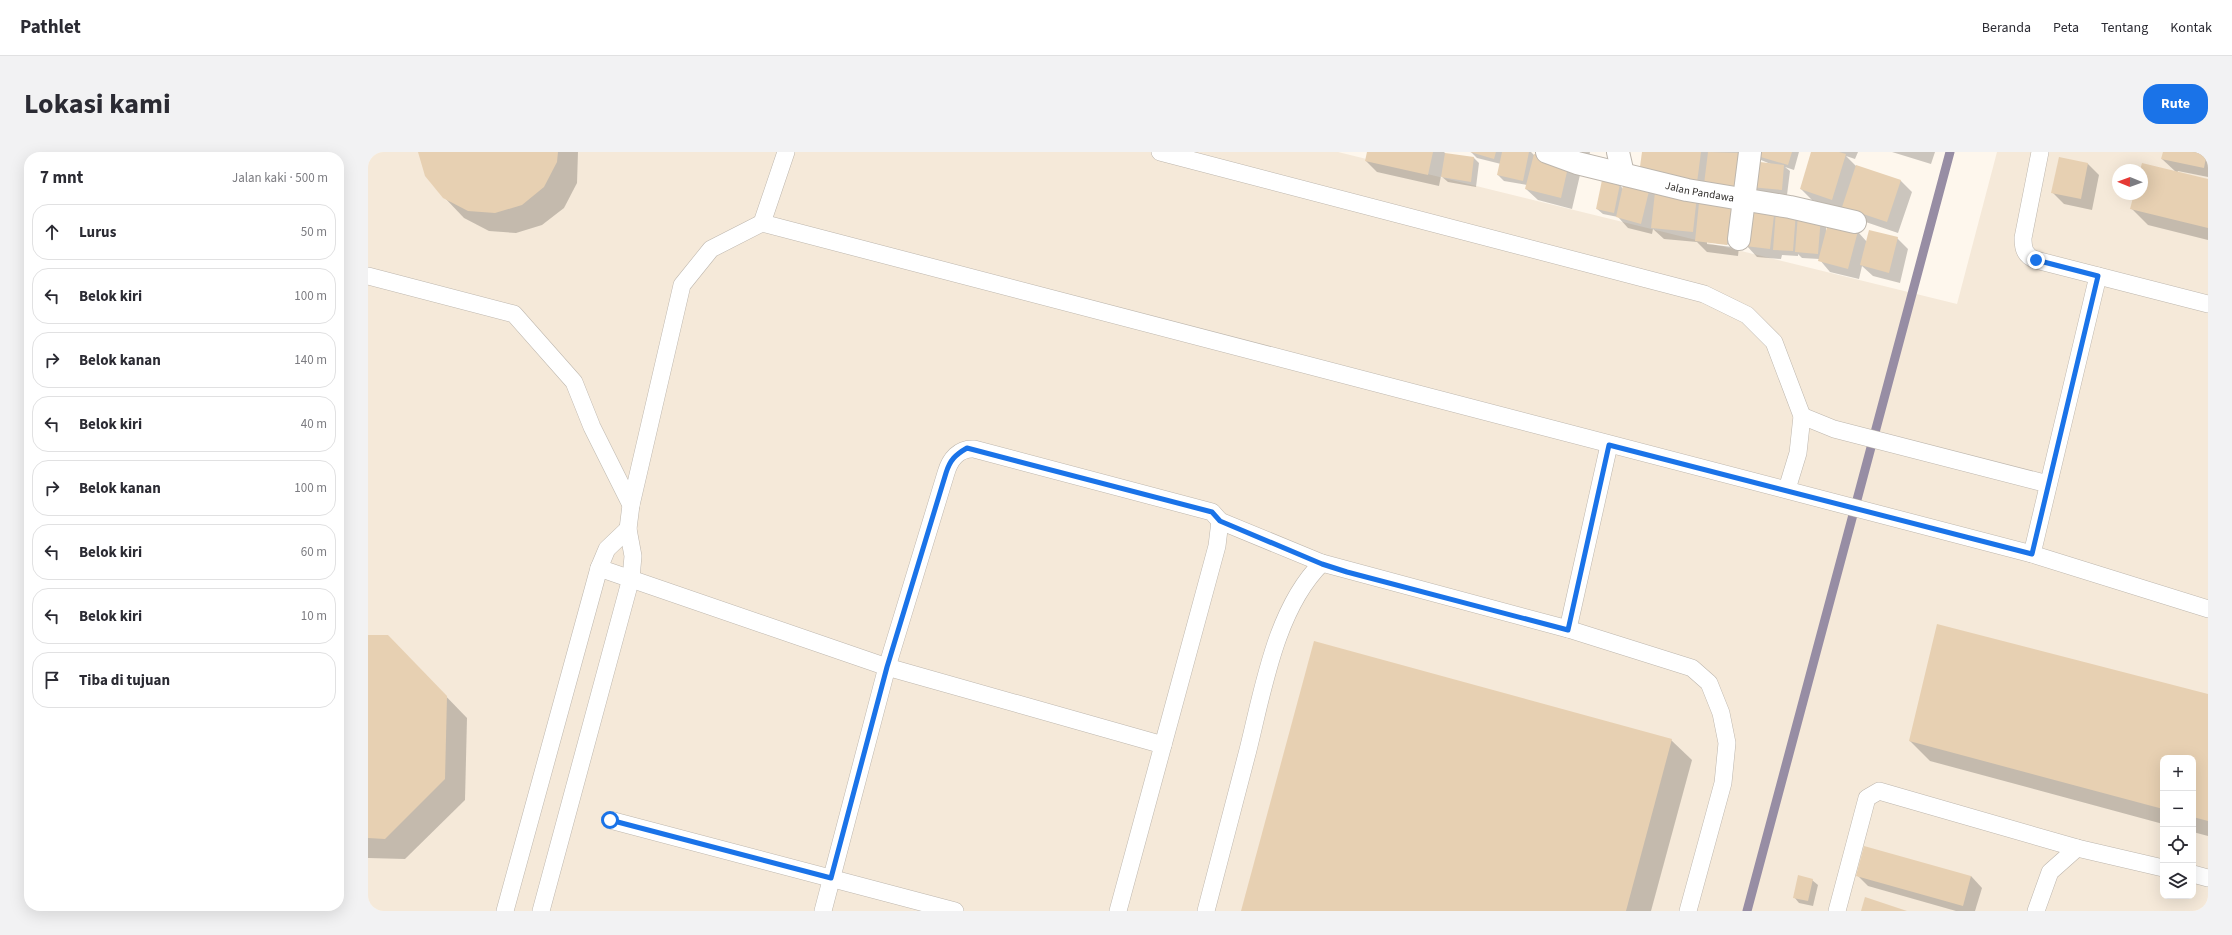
<!DOCTYPE html>
<html lang="id">
<head>
<meta charset="utf-8">
<style>
	:root { --surface:#fff; --page:#f2f2f3; --text:#2b2b33; --muted:#7c7c81; --line:#e1e1e2; --accent:#1a73e8 }
	body { margin:0; font-family:"Source Sans 3",sans-serif; background:var(--page); color:var(--text) }
	.controls { position:absolute; right:12px; bottom:12px; display:grid; overflow:hidden; border-radius:8px; box-shadow:0 4px 16px #0002 }
	.controls button { width:36px; height:36px; display:grid; place-items:center; padding:0; border:0; border-bottom:1px solid var(--line); background:var(--surface); color:var(--text); font:20px sans-serif }
	.compass { position:absolute; left:1744px; top:12px; width:36px; height:36px; border-radius:50%; background:var(--surface); box-shadow:0 4px 16px #0002; rotate:271deg }
	.stop { position:absolute; width:12px; height:12px; margin:-9px; border:3px solid #1a73e8; border-radius:50%; background:#fff }
	.stop.end { background:#1a73e8; border-color:#fff; box-shadow:0 1px 4px #0008 }
	.list { margin:0; padding:0; list-style:none }
	h2 { display:flex; justify-content:space-between; align-items:center; height:52px; margin:0; padding:0 16px; font-size:17px }
	h2 small { font-size:13px; font-weight:400; color:var(--muted) }
	.list li { display:grid; grid-template-columns:26px 1fr auto; gap:12px; align-items:center; box-sizing:border-box; height:56px; margin:0 8px 8px; padding:0 8px; border:1px solid var(--line); border-radius:16px }
	.list b { display:block; font-size:15px; white-space:nowrap }
	.list em { font-size:13px; font-style:normal; color:var(--muted) }
	.icon { flex:none; width:22px; height:22px; fill:none; stroke:currentColor; stroke-width:2; stroke-linecap:round; stroke-linejoin:round }
	.map { position:relative; flex:none; width:1840px; height:759px; overflow:hidden; border-radius:16px }
	header { display:flex; align-items:center; gap:24px; box-sizing:border-box; height:56px; padding:0 20px; background:var(--surface); border-bottom:1px solid var(--line) }
	header strong { font-size:19px }
	nav { display:flex; gap:22px; margin-inline-start:auto; font-size:14px }
	.intro { display:flex; align-items:center; justify-content:space-between; box-sizing:border-box; height:96px; padding:0 24px }
	h1 { margin:0; font-size:28px }
	.button { padding:10px 18px; border-radius:16px; background:var(--accent); color:#fff; font-size:14px; font-weight:700 }
	main { display:flex; gap:24px; padding:0 24px }
	aside { flex:1; background:var(--surface); border-radius:16px; box-shadow:0 4px 16px #0002 }
	.map>svg:first-child { display:block }
	.built { fill:#f5e9d9; fill-rule:evenodd }
	.shadow { fill:#0003; fill-rule:evenodd }
	.lines { fill:none; stroke-linecap:round; stroke-linejoin:round }
	.stream { stroke:#978da4; stroke-width:9 }
	.building { fill:#e7d0b2 }
	.lane-casing { stroke:#bdb6ad; stroke-width:18 }
	.street-casing { stroke:#bdb6ad; stroke-width:24 }
	.lane { stroke:#fff; stroke-width:17 }
	.street { stroke:#fff; stroke-width:22 }
	.route { stroke:#1a73e8; stroke-width:5 }
	.labels { text-anchor:middle; stroke-width:3.5; stroke-linejoin:round; paint-order:stroke }
	.street-label { font-size:11px; fill:#2d2a27; stroke:#fef7ed }
</style>
</head>
<body>
<header>
<strong>Pathlet</strong>
<nav><a>Beranda</a><a>Peta</a><a>Tentang</a><a>Kontak</a></nav>
</header>
<div class="intro"><h1>Lokasi kami</h1><a class="button">Rute</a></div>
<main>
<aside>
<h2>7 mnt<small>Jalan kaki · 500 m</small></h2>
<ul class="list">
<li><svg class="icon" aria-label="ahead" viewBox="0 0 24 24"><path d="M12 20V5M6 11l6-6 6 6"/></svg><div><b>Lurus</b></div><em>50 m</em></li>
<li><svg class="icon" aria-label="left" viewBox="0 0 24 24"><path d="M17 20v-9H6M10 6l-5 5 5 5"/></svg><div><b>Belok kiri</b></div><em>100 m</em></li>
<li><svg class="icon" aria-label="right" viewBox="0 0 24 24"><path d="M7 20v-9h11M14 6l5 5-5 5"/></svg><div><b>Belok kanan</b></div><em>140 m</em></li>
<li><svg class="icon" aria-label="left" viewBox="0 0 24 24"><path d="M17 20v-9H6M10 6l-5 5 5 5"/></svg><div><b>Belok kiri</b></div><em>40 m</em></li>
<li><svg class="icon" aria-label="right" viewBox="0 0 24 24"><path d="M7 20v-9h11M14 6l5 5-5 5"/></svg><div><b>Belok kanan</b></div><em>100 m</em></li>
<li><svg class="icon" aria-label="left" viewBox="0 0 24 24"><path d="M17 20v-9H6M10 6l-5 5 5 5"/></svg><div><b>Belok kiri</b></div><em>60 m</em></li>
<li><svg class="icon" aria-label="left" viewBox="0 0 24 24"><path d="M17 20v-9H6M10 6l-5 5 5 5"/></svg><div><b>Belok kiri</b></div><em>10 m</em></li>
<li><svg class="icon" aria-label="arrive" viewBox="0 0 24 24"><path d="M6 21V4h12l-3 4 3 4H6"/></svg><div><b>Tiba di tujuan</b></div></li>
</ul>
</aside>
<div class="map">
<svg width="1840" height="759" viewBox="0 0 1840 759">
	<rect width="100%" height="100%" fill="#fef7ed"/>
	<path class="built" d="M0,0H970L1589,152L1629,0H1840V759H0ZM1750,18H1774V42H1750ZM1795,606H1825V744H1795Z"/>
	<g class="shadow">
		<polygon points="51,0 210,0 209,31 196,56 174,73 148,81 121,79 96,66 76,45"/>
		<polygon points="1000,0 1076,0 1078,2 1106,6 1111,11 1108,35 1080,30 1073,24 1071,34 1009,20 998,9"/>
		<polygon points="1103,0 1163,0 1166,3 1201,12 1212,23 1204,57 1170,48 1158,37 1159,33 1136,29 1130,23 1133,12 1109,6"/>
		<polygon points="1186,0 1222,0 1220,8"/>
		<polygon points="1275,0 1386,0 1385,13 1405,13 1393,8 1387,2 1388,0 1431,0 1426,18 1417,15 1422,19 1419,43 1341,36"/>
		<polygon points="1444,0 1490,0 1487,7 1478,4 1489,15 1533,29 1544,40 1530,81 1486,66 1476,56 1476,58 1444,48 1433,37"/>
		<polygon points="1524,0 1567,0 1563,12"/>
		<polygon points="1796,0 1840,0 1840,25 1810,19 1809,21 1840,28 1840,88 1780,73 1763,56 1767,42 1774,42 1775,12 1808,20 1794,7"/>
		<polygon points="1692,6 1720,12 1731,23 1724,58 1696,52 1685,41"/>
		<path d="M1252,33L1255,37L1328,45L1374,67L1370,104L1339,100L1329,90L1296,87L1285,77L1284,82L1260,76L1250,65L1235,62L1229,57ZM1339,90L1364,93V95L1339,92Z"/>
		<polygon points="1383,53 1458,70 1458,79 1490,80 1499,90 1529,86 1540,97 1532,131 1505,124 1494,114 1491,127 1462,120 1451,107 1434,106 1430,102 1430,104 1414,103 1413,107 1389,105 1378,93"/>
		<polygon points="0,484 40,505 99,566 97,648 37,707 0,706"/>
		<polygon points="1840,543 1840,684 1825,680 1825,606 1795,606 1795,672 1562,609 1542,589"/>
		<polygon points="1303,588 1324,608 1283,759 874,759"/>
		<polygon points="1489,723 1603,724 1614,736 1607,759 1588,759 1500,734"/>
		<polygon points="1444,728 1450,733 1445,754 1431,751 1426,745"/>
	</g>
	<g class="lines">
		<polyline class="stream" points="1379,759 1582,0"/>
	</g>
	<g class="building">
		<polygon points="50,0 190,0 189,10 176,35 154,53 127,61 100,59 75,46 57,24"/>
		<polygon points="999,0 1065,0 1060,23 997,9"/>
		<polygon points="1102,0 1128,0 1126,7"/>
		<polygon points="1134,0 1161,0 1155,29 1129,23"/>
		<polygon points="1274,0 1333,0 1329,31 1271,22"/>
		<polygon points="1340,0 1374,1 1369,37 1336,32"/>
		<polygon points="1387,0 1424,0 1420,13 1386,3"/>
		<polygon points="1443,0 1471,0 1478,2 1464,48 1432,37"/>
		<polygon points="1795,0 1839,0 1836,16 1793,7"/>
		<polygon points="1077,1 1106,5 1103,30 1073,25"/>
		<polygon points="1166,2 1201,11 1193,46 1157,37"/>
		<polygon points="1691,5 1720,11 1713,47 1683,41"/>
		<polygon points="1384,9 1416,13 1414,38 1382,35"/>
		<polygon points="1774,11 1840,27 1840,76 1762,57 1766,42 1774,42 1774,18 1772,18"/>
		<polygon points="1488,13 1533,28 1519,70 1474,55"/>
		<polygon points="1234,28 1252,32 1246,61 1228,57"/>
		<polygon points="1256,29 1282,35 1273,72 1248,65"/>
		<polygon points="1287,40 1329,44 1325,80 1283,76"/>
		<polygon points="1331,51 1364,55 1359,93 1327,89"/>
		<polygon points="1382,52 1407,55 1402,97 1377,94"/>
		<polygon points="1408,58 1428,60 1425,99 1405,98"/>
		<polygon points="1430,63 1453,64 1450,102 1427,100"/>
		<polygon points="1460,71 1490,79 1480,117 1450,109"/>
		<polygon points="1501,78 1530,85 1521,121 1492,113"/>
		<polygon points="1569,472 1840,542 1840,669 1825,665 1825,606 1795,606 1795,657 1541,589"/>
		<polygon points="0,483 20,483 79,544 77,627 17,687 0,686"/>
		<polygon points="946,489 1304,587 1258,759 873,759"/>
		<polygon points="1496,694 1603,724 1595,754 1488,724"/>
		<polygon points="1430,723 1445,727 1440,749 1425,746"/>
		<polygon points="1497,745 1539,759 1493,759"/>
	</g>
	<g class="lines">
		<defs>
			<g id="lane">
				<polyline points="792,0 1336,142 1379,163 1406,190 1434,264 1430,301 1419,337"/>
				<path d="M1672,0L1655,86C1655,97 1657,104 1668,108L1840,152"/>
				<polyline points="394,71 418,0"/>
				<polyline points="0,124 146,162 206,230 224,275 263,353"/>
				<polyline points="1434,264 1466,277 1680,332"/>
				<polyline points="1664,402 1730,124"/>
				<polyline points="231,416 519,515 795,593"/>
				<polyline points="1200,477 1241,293"/>
				<polyline points="242,668 587,759"/>
				<polyline points="1825,722 1840,726"/>
				<polyline points="137,759 231,416 239,397 260,377"/>
				<polyline points="173,759 263,426 265,404 260,377 263,353 314,133 343,97 394,71 1664,402 1840,457"/>
				<path d="M455,759L519,515L578,321C582,307 591,296 606,297L844,360L852,369L954,411"/>
				<polyline points="750,759 849,394 852,369"/>
				<path d="M838,759C852,705 866,652 880,598C895,538 908,456 954,411L1200,477L1324,516L1341,531L1353,561L1359,591L1355,631L1320,759"/>
				<polyline points="1469,759 1499,646 1511,639 1709,696"/>
				<polyline points="1668,759 1682,720 1709,696 1795,716"/>
			</g>
			<g id="street">
				<path id="s1" d="M1179,0L1209,11L1319,38L1422,55L1487,70"/>
				<polyline points="1250,0 1255,22"/>
				<polyline points="1371,87 1382,0"/>
			</g>
		</defs>
		<use href="#lane" class="lane-casing"/>
		<use href="#street" class="street-casing"/>
		<use href="#lane" class="lane"/>
		<use href="#street" class="street"/>
	</g>
	<g class="lines">
		<path class="route" d="M242,668L463,726L519,515L578,321C582,308 587,303 599,296L844,360L852,369L954,412L979,420L1200,478L1241,293L1664,402L1730,124L1668,108"/>
	</g>
	<g class="labels">
		<g class="street-label">
			<text dy="4" stroke="none"><textPath href="#s1" startOffset="158">Jalan Pandawa</textPath></text>
		</g>
	</g>
</svg>
<div class="controls">
<button>+</button>
<button>−</button>
<button><svg class="icon" aria-label="locate" viewBox="0 0 24 24"><circle cx="12" cy="12" r="6"/><path d="M12 2v4M12 18v4M2 12h4M18 12h4"/></svg></button>
<button><svg class="icon" aria-label="layers" viewBox="0 0 24 24"><path d="M12 4l9 5-9 5-9-5zM3 14l9 5 9-5"/></svg></button>
</div>
<svg class="compass" viewBox="-18 -18 36 36"><path d="M0-13l5 13h-10z" fill="#e53935"/><path d="M0 13l5-13h-10z" fill="#7c7c81"/></svg>
<div class="stop" style="left:242px;top:668px"></div>
<div class="stop end" style="left:1668px;top:108px"></div>
</div>
</main>
</body>
</html>
